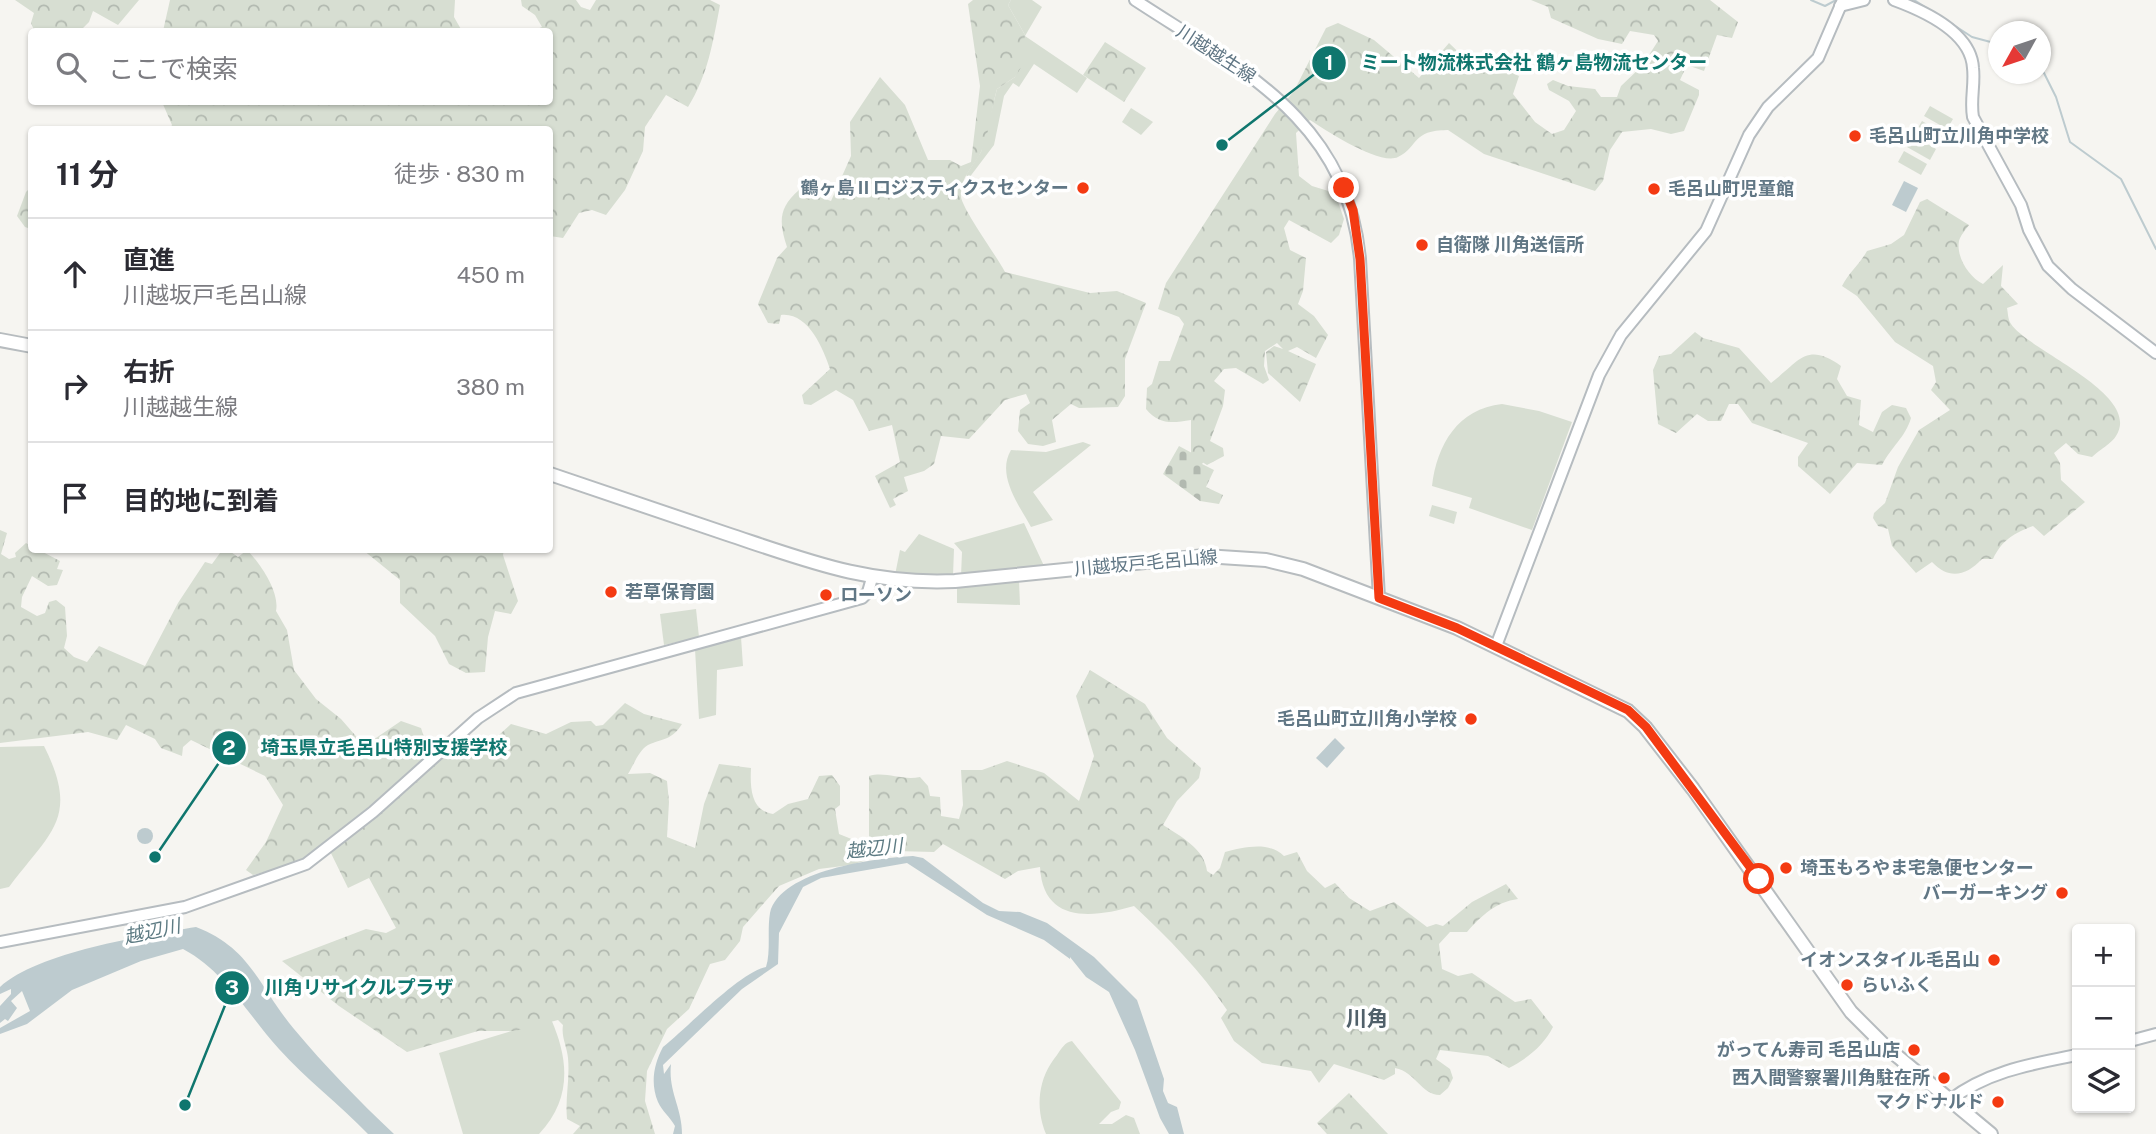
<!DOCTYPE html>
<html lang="ja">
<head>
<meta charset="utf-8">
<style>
	:root { --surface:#fff; --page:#f7f7f7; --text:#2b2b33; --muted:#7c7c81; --line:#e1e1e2 }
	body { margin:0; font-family:"Public Sans","Noto Sans JP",sans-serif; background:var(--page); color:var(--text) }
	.controls { position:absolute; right:21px; bottom:21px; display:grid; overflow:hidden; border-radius:7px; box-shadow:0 2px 5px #0004 }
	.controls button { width:63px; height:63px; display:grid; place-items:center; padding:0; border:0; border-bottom:2px solid var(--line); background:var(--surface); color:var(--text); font:35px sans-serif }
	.compass { position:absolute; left:1988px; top:21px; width:63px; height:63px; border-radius:50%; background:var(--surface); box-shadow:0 2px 5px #0004; rotate:230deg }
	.stop { position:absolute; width:21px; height:21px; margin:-16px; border:5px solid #f43a12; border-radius:50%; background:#fff }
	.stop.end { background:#f43a12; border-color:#fff; box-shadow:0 2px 7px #0008 }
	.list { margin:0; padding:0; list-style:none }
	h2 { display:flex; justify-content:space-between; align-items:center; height:91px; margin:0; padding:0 28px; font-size:30px }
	h2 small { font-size:23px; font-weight:400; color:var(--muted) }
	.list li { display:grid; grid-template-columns:46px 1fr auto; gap:21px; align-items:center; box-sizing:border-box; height:112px; padding:0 28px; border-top:2px solid var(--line) }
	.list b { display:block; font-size:26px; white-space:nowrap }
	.list p { margin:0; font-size:23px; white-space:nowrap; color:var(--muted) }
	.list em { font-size:23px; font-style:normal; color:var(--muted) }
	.icon { flex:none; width:38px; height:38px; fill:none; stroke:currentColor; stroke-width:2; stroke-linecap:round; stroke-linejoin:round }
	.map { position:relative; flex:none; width:2156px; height:1134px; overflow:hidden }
	.search { position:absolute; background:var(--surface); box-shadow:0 2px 5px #0004; left:28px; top:28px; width:525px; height:77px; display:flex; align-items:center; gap:18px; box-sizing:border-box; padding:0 24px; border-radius:7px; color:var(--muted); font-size:26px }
	.panel { position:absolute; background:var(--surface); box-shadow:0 2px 5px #0004; left:28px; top:126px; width:525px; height:427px; border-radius:7px }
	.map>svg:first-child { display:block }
	.grass { fill:#d7ded2 }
	.forest { fill:url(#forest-crowns) }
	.cemetery { fill:url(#cemetery-stones) }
	.water { fill:#bdcbcf }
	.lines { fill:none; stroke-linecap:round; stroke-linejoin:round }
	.stream { stroke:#bdcbcf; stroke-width:2 }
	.secondary-casing { stroke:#b6bcc0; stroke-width:14 }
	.primary-casing { stroke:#b7bcbf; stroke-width:16 }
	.secondary { stroke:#fff; stroke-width:10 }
	.primary { stroke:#fff; stroke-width:12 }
	.route { stroke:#f43a12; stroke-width:9 }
	.poi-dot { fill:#f43a12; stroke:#fff; stroke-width:2.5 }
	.labels { text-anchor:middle; stroke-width:7; stroke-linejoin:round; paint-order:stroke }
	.street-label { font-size:18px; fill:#617785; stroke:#fff }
	.poi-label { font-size:18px; font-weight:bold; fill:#617785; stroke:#fff; text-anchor:start }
	.water-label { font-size:19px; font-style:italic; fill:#5d7b83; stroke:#fff }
	.quarter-label { font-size:21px; font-weight:bold; fill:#50606a; stroke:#fff }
	.leader { fill:none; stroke:#0f766e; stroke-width:2.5 }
	.callout-dot { fill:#0f766e; stroke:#fff; stroke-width:2.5 }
	.mark-label { font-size:21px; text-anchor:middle; font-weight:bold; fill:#fff }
	.callout-label { font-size:19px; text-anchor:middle; font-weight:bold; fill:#0f766e; stroke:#fff; stroke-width:7; stroke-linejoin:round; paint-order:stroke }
</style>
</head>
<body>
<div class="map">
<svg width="2156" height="1134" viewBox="0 0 2156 1134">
	<defs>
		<pattern id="forest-crowns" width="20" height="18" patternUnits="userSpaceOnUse" patternTransform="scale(1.75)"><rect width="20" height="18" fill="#d7ded2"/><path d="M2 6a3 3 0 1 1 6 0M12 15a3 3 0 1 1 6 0" fill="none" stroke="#b2b9b0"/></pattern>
		<pattern id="cemetery-stones" width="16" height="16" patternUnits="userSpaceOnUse" patternTransform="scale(1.75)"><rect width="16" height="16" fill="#d7ded2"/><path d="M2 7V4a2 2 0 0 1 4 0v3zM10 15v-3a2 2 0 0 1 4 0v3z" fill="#b2b9b0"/></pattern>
	</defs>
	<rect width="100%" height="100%" fill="#f6f5f1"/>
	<g class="grass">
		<polygon points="1011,0 1032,0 1042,7 1025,36 1087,78 1077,93 1034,64 1019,87 1013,83 1004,96 994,145 969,178 966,175 981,152 997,89 1015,77 1025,35 1008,5"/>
		<polygon points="1930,106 1953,119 1947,129 1924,116"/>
		<polygon points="1131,108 1153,122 1141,135 1122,122"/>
		<polygon points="1922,121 1944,134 1938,144 1916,131"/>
		<polygon points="1914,136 1936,149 1930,160 1907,147"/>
		<polygon points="1904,151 1927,164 1921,175 1898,162"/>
		<path d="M1502,404L1539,411L1572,422L1532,530L1469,508L1472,498L1432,486C1437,444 1458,409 1502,404Z"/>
		<path d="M1083,442L1091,445L1033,492L1053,520L1031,527C1019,505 996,475 1011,450L1046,452Z"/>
		<polygon points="1432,505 1457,512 1454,524 1429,516"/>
		<polygon points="1024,523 1045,568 961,576 962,552 954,543"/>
		<polygon points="919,534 954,549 953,576 895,575 900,550 905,552"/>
		<polygon points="1019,580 1020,605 957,603 957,586"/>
		<polygon points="696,609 699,637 664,645 660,614"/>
		<polygon points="741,637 743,666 717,670 716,715 699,719 695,649"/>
		<path d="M44,746C80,818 51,831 9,887L0,889V747Z"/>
		<path d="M551,1019C569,1060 572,1099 539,1134H463L439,1053Z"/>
		<path d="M1072,1041L1121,1102L1119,1109L1111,1112L1099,1124H1112L1126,1115L1134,1118L1140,1134H1046C1035,1107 1038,1078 1057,1055C1061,1049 1065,1042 1072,1041Z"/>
	</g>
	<g class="forest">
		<polygon points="15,0 139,0 118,25 93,11 89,22 80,31 70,29 66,31 35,32 31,23 34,13"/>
		<polygon points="170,0 455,0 454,17 462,31 163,31"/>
		<path d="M521,0H576L581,7L590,10L596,0H710L720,5C713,42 708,75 688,107L666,95L645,127L643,151L625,190L606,215L592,210L579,213L563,238L550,236V130L170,129L172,125L162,102H550V32L532,31L542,27L535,15L522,6Z"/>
		<path d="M973,0H1011L1008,5L1025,35L1022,66L1015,77L997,89C991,109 990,133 981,152C974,166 959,179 961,197C963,210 996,255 1005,272L1090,293L1117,291L1146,303L1125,359V396L1118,407L1079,408L1071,404L1052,420L1056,442L1043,446L1028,444L1018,431L1020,410L1030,403L1026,394L1005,400L969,439L941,436L934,464L924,471L904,477L908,491L893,499L896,505L890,508L875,476L900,462L892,425L869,431L853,400L836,390L811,405L804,404L802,395L830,369C823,348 808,312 781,315L779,324L768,323L758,304L777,258L787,247C779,223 778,208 799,190L831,201L851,156L850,122L880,77L905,105L928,160H950L961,166L971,162L980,86L968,4Z"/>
		<path d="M1531,0H1710L1738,22L1732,38L1717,35L1704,71L1687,65L1680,80L1699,90V95L1684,131L1671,134L1651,129L1622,132L1610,150L1603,181L1595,191L1484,154L1448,130C1411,130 1419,147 1398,157C1380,166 1327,131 1310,120L1296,133L1299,176L1312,186L1335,193L1344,219L1339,235L1331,243L1289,220L1284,228L1290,250L1306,258L1303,291L1298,304L1314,316L1328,335L1316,358L1297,347L1288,351L1316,364L1300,402L1268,373L1266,352L1274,346L1283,349L1277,343L1265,351L1264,366L1269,380L1263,384L1236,368L1224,369L1214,381L1225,390L1223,406L1210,441L1223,448L1224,456L1207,465L1191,455V420C1172,423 1159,425 1146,409L1147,388L1152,384L1159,361H1170L1184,324L1179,317L1158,309L1166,283L1275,114L1294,91L1326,28L1338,23L1374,40L1419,78L1449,43C1466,59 1483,81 1508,71L1519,76L1513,94L1535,122L1552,134L1564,130L1576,111L1569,101L1549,90L1547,84L1553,80L1568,86L1595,89L1601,97H1617L1621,86L1642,66L1658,41L1654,35L1630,31L1622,44L1598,39L1551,18L1548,7Z"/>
		<polygon points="1105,42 1146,68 1124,102 1083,75"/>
		<polygon points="31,187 31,229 25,227 17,216 26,192"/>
		<path d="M1927,199L1969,225C1966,229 1960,236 1959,241C1956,257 1969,277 1983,284L2003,265L2001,286L2018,304L2007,308C2008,313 2008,320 2011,324C2029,351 2143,394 2116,436C2112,443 2099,450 2092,457L2078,454L2066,443L2054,453L2060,463L2061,480L2085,502L2044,536L2033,526C2014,533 2002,540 1993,559H1982C1966,576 1949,580 1932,562L1916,573L1892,546L1888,529L1878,526L1873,518L1874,513L1885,503L1898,467L1919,430L1950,410L1931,390L1936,382L1933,366L1895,342L1857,296L1842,286C1849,272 1860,264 1867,251L1891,244L1904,235L1920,202Z"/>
		<path d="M1695,332L1703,338L1739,348L1771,383C1799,362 1806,341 1841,366L1837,379L1847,396L1861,400L1859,425L1873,432L1882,412L1892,405L1906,408L1911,418C1905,438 1891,447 1882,465L1857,463L1830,494L1798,466V457L1808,443L1752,423L1738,404H1729L1721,421H1708L1697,414L1676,433L1658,424L1653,370L1659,356L1671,354Z"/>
		<path d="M0,530L7,533L1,554L9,559L16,557L15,553L26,543L31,546L32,550H39L60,561L57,569L63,570L57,585L48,586L32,576L22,597L21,607L37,616L45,613L49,602L56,600L65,607L67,636L64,648L74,657L87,662L99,646L145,666L178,603L205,562L212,564L220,553L231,552L238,557L247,550C260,563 280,592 276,611L287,630L294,670L316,699L341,719L361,742L373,740L401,721L421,728L426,743L443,756L460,743L480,752L511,724L546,734L571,722L591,721L596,726L603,725L625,703L644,714L682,724C672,740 664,738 648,745C639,750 633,766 628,774L650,773L667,781L669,802L667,837L695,848L704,804L719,764L751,768C750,788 751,811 773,814L788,804L808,799L819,776L832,775L840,786V805L835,809L839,834L869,846V776C886,771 902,781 920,777L928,786L930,796L940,797L941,816L959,819L963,805L961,770H982L1007,761L1044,773L1079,801L1094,756L1076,696L1090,670L1145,704L1167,738L1201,768L1199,778L1177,801L1163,825C1180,836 1205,849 1207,871L1213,875L1220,868L1225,852C1244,847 1269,841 1284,856L1297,852L1307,871L1325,888L1335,883L1349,898L1370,911L1394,902L1427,927L1436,924L1443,926L1472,902L1506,884L1518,899C1496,902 1482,915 1467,932H1450L1439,944L1442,969L1458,976L1472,973L1515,1002L1531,999L1553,1027C1544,1045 1527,1059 1509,1068L1488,1056L1440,1050L1436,1059L1450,1069L1453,1078L1448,1088L1440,1095C1421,1095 1416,1072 1395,1068V1074L1384,1080L1334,1064L1319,1083L1311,1071L1262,1063L1234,1041L1221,1018L1227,1010C1200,970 1169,939 1134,906C1093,918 1043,924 1040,867L1018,871L1005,879L943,844L934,852L895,851L851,865L819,869L779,886L743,927L740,941L725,960L710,964L689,1009L667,1029L647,1071L645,1101L655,1134H573L580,1126L567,1119C565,1098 570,1079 568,1058C567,1046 561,1037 563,1025L558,1020L515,1031H478L407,1052L339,1006L282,961L366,929L386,933L396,928L369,878L348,888L326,843L312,859L253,875L246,870L266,842L283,805L265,776L191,740L183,747L182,756L161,748L155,739L126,725L117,740L88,732L0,743Z"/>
		<polygon points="363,550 504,550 503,555 518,601 511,614 495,611 488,637 485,672 466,673 449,664 435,636 400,603 400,580"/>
		<polygon points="1349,1093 1388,1134 1327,1134 1317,1123"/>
	</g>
	<polygon class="cemetery" points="1179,446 1205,460 1202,464 1214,470 1206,487 1223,495 1219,504 1200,501 1163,474"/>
	<g class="water">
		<polygon points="1904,181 1918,188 1906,212 1892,205"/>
		<polygon points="1335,738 1345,748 1327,768 1316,758"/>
		<circle cx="145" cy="836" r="8"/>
		<path d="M913,856L923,858L983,903L999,911L1020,912L1047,923L1094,957L1137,1000L1164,1079L1163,1091L1168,1103L1177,1107L1184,1134H1169L1160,1118L1135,1050L1109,992L1086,977L1070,957V959L1044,940L987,915L907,863L821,878L803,887L779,933L778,964L742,989L663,1065L664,1074L671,1064C668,1092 682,1107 682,1134H673L675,1126C670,1117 662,1111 658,1102C650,1083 654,1064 663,1047C687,1028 741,971 766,967C771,951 767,930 770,913C780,870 876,858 913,856Z"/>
		<path d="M196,927C251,948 259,987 294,1029C325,1066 359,1101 394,1134H368C339,1104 306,1079 279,1049C247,1014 226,972 183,949L141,961L72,990L27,1024L0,1034V1028L30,1011L22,991L11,1001L17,1008L8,1021L5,1019L0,1023V1006L11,994V989L0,994V987C38,952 143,936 196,927Z"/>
	</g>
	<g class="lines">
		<g class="stream">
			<polyline points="1811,0 1825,6 1836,0"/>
			<polyline points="1914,0 1933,12"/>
			<polyline points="1940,16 1972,37 1998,44"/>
			<polyline points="2040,65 2056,97 2070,142 2121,179 2156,249"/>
		</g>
		<defs>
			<g id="secondary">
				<path d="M1135,0C1240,69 1347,119 1360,259L1379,598"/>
				<path d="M1894,0C1924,11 1971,32 1973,68C1975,85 1970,100 1973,117L2021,205L2029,230L2048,266L2072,289L2156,353"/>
				<polyline points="1840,6 1864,0"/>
				<polyline points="1496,646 1599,375 1621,335 1706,231 1749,135 1768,107 1818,58 1843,0"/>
				<polyline points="0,942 185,907 306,864 373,812 478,718 516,693 862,598 868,592 872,578"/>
				<polyline points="2130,1041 2156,1034"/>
				<path d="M1950,1100C1988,1071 2032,1064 2077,1055"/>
			</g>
			<g id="primary">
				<polyline points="0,340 32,346"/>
				<path d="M550,474C609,494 668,514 727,534C808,561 868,585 955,581L1205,556L1266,560L1303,569L1457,628L1628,711L1645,727L1693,789L1851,1012L1885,1046L1991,1134"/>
			</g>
		</defs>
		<use href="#secondary" class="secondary-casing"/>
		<use href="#primary" class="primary-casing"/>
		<use href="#secondary" class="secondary"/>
		<use href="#primary" class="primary"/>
	</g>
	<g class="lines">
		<polyline class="route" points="1344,188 1353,210 1360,259 1379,598 1457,628 1628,710 1646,727 1759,879"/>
	</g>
	<g class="poi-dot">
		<circle cx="1855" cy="136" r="7"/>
		<circle cx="1083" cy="188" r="7"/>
		<circle cx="1654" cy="189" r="7"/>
		<circle cx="1422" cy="245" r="7"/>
		<circle cx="611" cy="592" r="7"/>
		<circle cx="826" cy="595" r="7"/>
		<circle cx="1471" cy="719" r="7"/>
		<circle cx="1786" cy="868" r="7"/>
		<circle cx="2062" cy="893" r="7"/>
		<circle cx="1994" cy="960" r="7"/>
		<circle cx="1847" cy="985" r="7"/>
		<circle cx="1914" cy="1050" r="7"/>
		<circle cx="1944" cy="1078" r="7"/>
		<circle cx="1998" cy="1102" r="7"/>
	</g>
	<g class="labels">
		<g class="street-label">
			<text transform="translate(1216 54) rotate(33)" y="6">川越越生線</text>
			<text transform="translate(1146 563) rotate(-5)" y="6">川越坂戸毛呂山線</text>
		</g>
		<g class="poi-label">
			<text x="1869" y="142">毛呂山町立川角中学校</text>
			<text x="1069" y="194" text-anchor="end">鶴ヶ島Ⅱロジスティクスセンター</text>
			<text x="1668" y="195">毛呂山町児童館</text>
			<text x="1436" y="251">自衛隊 川角送信所</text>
			<text x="625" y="598">若草保育園</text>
			<text x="840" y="601">ローソン</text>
			<text x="1457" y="725" text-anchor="end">毛呂山町立川角小学校</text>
			<text x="1800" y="874">埼玉もろやま宅急便センター</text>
			<text x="2048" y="899" text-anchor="end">バーガーキング</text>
			<text x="1980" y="966" text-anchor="end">イオンスタイル毛呂山</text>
			<text x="1861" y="991">らいふく</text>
			<text x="1900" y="1056" text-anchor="end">がってん寿司 毛呂山店</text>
			<text x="1930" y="1084" text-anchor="end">西入間警察署川角駐在所</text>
			<text x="1984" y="1108" text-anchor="end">マクドナルド</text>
		</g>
		<g class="water-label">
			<text transform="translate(874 848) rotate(-6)" y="7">越辺川</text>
			<text transform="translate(152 931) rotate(-12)" y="7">越辺川</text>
		</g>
		<g class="quarter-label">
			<text x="1367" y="1026">川角</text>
		</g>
	</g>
	<path class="leader" d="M1222 145L1329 63M155 857L229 748M185 1105L232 988"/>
	<g class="callout-dot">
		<circle cx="1222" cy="145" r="7"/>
		<circle cx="155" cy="857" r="7"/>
		<circle cx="185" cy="1105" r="7"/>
		<circle cx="1329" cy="63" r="18"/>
		<circle cx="229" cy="748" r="18"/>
		<circle cx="232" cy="988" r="18"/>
	</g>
	<g class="mark-label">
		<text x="1329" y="70">1</text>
		<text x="229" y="755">2</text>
		<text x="232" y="995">3</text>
	</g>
	<g class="callout-label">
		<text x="1534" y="69">ミート物流株式会社 鶴ヶ島物流センター</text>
		<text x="384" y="754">埼玉県立毛呂山特別支援学校</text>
		<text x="359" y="994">川角リサイクルプラザ</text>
	</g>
</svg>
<div class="controls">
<button>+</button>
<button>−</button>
<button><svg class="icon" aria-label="layers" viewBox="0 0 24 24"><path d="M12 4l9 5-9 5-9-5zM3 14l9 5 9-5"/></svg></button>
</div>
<svg class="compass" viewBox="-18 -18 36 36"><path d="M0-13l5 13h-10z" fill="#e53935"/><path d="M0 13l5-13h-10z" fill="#7c7c81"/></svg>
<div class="stop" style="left:1759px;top:879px"></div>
<div class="stop end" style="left:1344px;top:188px"></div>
<div class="search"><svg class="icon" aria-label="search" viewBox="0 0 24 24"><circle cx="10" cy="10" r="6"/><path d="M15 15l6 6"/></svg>ここで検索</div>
<section class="panel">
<h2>11 分<small>徒歩 · 830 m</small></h2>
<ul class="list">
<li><svg class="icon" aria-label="ahead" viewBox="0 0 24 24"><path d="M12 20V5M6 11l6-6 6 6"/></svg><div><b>直進</b><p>川越坂戸毛呂山線</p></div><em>450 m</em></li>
<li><svg class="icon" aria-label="right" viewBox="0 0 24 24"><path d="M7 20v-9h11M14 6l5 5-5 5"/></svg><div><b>右折</b><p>川越越生線</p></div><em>380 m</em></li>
<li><svg class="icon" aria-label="arrive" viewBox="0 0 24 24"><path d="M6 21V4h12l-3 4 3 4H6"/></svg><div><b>目的地に到着</b></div></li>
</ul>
</section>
</div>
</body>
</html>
